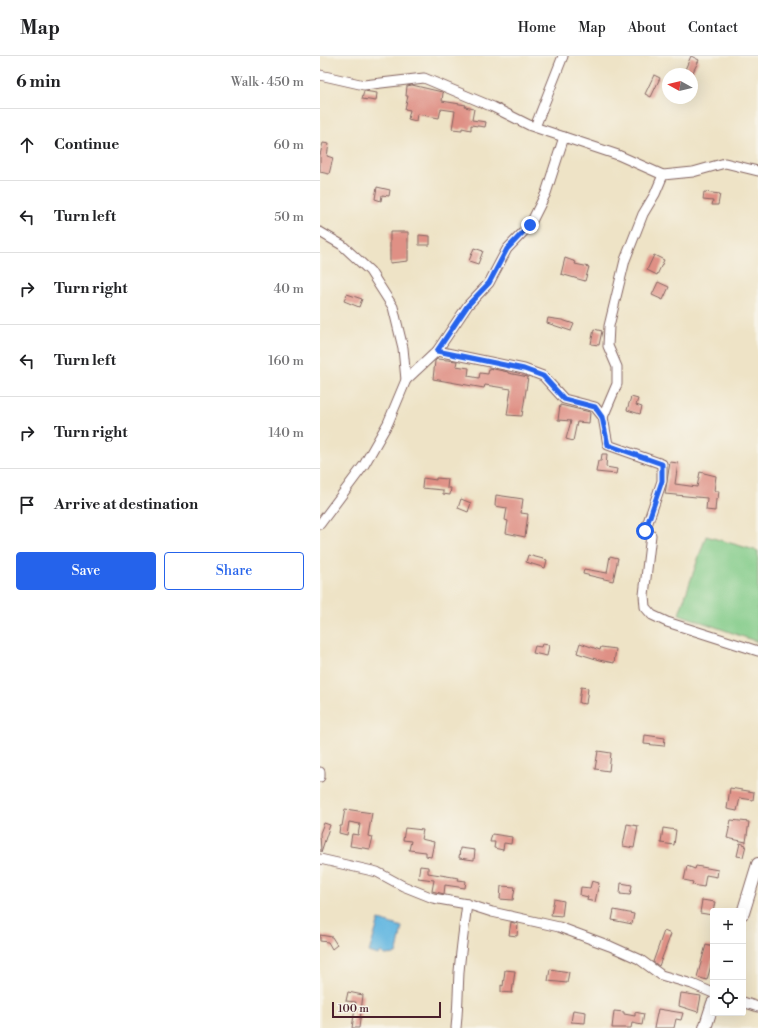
<!DOCTYPE html>
<html lang="en">
<head>
<meta charset="utf-8">
<style>
	:root { --surface:#fff; --page:#f6f6f6; --text:#202124; --muted:#757577; --line:#e0e0e0; --accent:#2563eb }
	body { margin:0; font-family:"Libre Bodoni",serif; background:var(--page); color:var(--text) }
	.controls { position:absolute; right:12px; bottom:12px; display:grid; overflow:hidden; border-radius:4px; box-shadow:0 4px 16px #0002 }
	.controls button { width:36px; height:36px; display:grid; place-items:center; padding:0; border:0; border-bottom:1px solid var(--line); background:var(--surface); color:var(--text); font:20px sans-serif }
	.compass { position:absolute; left:342px; top:12px; width:36px; height:36px; border-radius:50%; background:var(--surface); box-shadow:0 4px 16px #0002; rotate:278deg }
	.scale { position:absolute; left:12px; bottom:10px; width:109px; box-sizing:border-box; padding-left:4px; border:2px solid #4a1f2b; border-top:0; font-size:11px; line-height:14px; white-space:nowrap; color:#4a1f2b; -webkit-text-stroke:3px #f7f3e8; paint-order:stroke }
	.stop { position:absolute; width:12px; height:12px; margin:-9px; border:3px solid #2563eb; border-radius:50%; background:#fff }
	.stop.end { background:#2563eb; border-color:#fff; box-shadow:0 1px 4px #0008 }
	.list { margin:0; padding:0; list-style:none }
	h2 { display:flex; justify-content:space-between; align-items:center; height:52px; margin:0; padding:0 16px; font-size:17px }
	h2 small { font-size:13px; font-weight:400; color:var(--muted) }
	.list li { display:grid; grid-template-columns:26px 1fr auto; gap:12px; align-items:center; box-sizing:border-box; height:72px; padding:0 16px; border-top:1px solid var(--line) }
	.list b { display:block; font-size:15px; white-space:nowrap }
	.list em { font-size:13px; font-style:normal; color:var(--muted) }
	.actions { display:flex; gap:8px; padding:12px 16px }
	.actions a { flex:1; padding:9px 0; border:1px solid var(--accent); border-radius:4px; text-align:center; font-size:14px; color:var(--accent) }
	.actions .main { background:var(--accent); color:#fff }
	.icon { flex:none; width:22px; height:22px; fill:none; stroke:currentColor; stroke-width:2; stroke-linecap:round; stroke-linejoin:round }
	.map { position:relative; flex:none; width:438px; height:972px; overflow:hidden }
	header { display:flex; align-items:center; gap:24px; box-sizing:border-box; height:56px; padding:0 20px; background:var(--surface); border-bottom:1px solid var(--line) }
	header strong { font-size:19px }
	nav { display:flex; gap:22px; margin-inline-start:auto; font-size:14px }
	main { display:flex }
	aside { flex:1; background:var(--surface) }
	.map>svg:first-child { display:block }
	.green { fill:#81cb88; stroke:#66755a }
	.water { fill:#65b8e1; stroke:#586c86 }
	.building { fill:#df9085 }
	.lines { fill:none; stroke-linecap:round; stroke-linejoin:round }
	.minor-casing { stroke:#836461; stroke-width:11 }
	.major-casing { stroke:#836461; stroke-width:14 }
	.minor { stroke:#fff; stroke-width:9 }
	.major { stroke:#fff; stroke-width:12 }
	.route { stroke:#2563eb; stroke-width:5 }
</style>
</head>
<body>
<header>
<strong>Map</strong>
<nav><a>Home</a><a>Map</a><a>About</a><a>Contact</a></nav>
</header>
<main>
<aside>
<h2>6 min<small>Walk · 450 m</small></h2>
<ul class="list">
<li><svg class="icon" aria-label="ahead" viewBox="0 0 24 24"><path d="M12 20V5M6 11l6-6 6 6"/></svg><div><b>Continue</b></div><em>60 m</em></li>
<li><svg class="icon" aria-label="left" viewBox="0 0 24 24"><path d="M17 20v-9H6M10 6l-5 5 5 5"/></svg><div><b>Turn left</b></div><em>50 m</em></li>
<li><svg class="icon" aria-label="right" viewBox="0 0 24 24"><path d="M7 20v-9h11M14 6l5 5-5 5"/></svg><div><b>Turn right</b></div><em>40 m</em></li>
<li><svg class="icon" aria-label="left" viewBox="0 0 24 24"><path d="M17 20v-9H6M10 6l-5 5 5 5"/></svg><div><b>Turn left</b></div><em>160 m</em></li>
<li><svg class="icon" aria-label="right" viewBox="0 0 24 24"><path d="M7 20v-9h11M14 6l5 5-5 5"/></svg><div><b>Turn right</b></div><em>140 m</em></li>
<li><svg class="icon" aria-label="arrive" viewBox="0 0 24 24"><path d="M6 21V4h12l-3 4 3 4H6"/></svg><div><b>Arrive at destination</b></div></li>
</ul>
<div class="actions"><a class="main">Save</a><a>Share</a></div>
</aside>
<div class="map">
<svg width="438" height="972" viewBox="0 0 438 972">
	<rect width="100%" height="100%" fill="#f7f3e8"/>
	<filter id="ink" filterUnits="userSpaceOnUse"><feTurbulence type="fractalNoise" baseFrequency=".025" numOctaves="2"/><feDisplacementMap in="SourceGraphic" scale="8" xChannelSelector="R" yChannelSelector="G"/><feConvolveMatrix kernelMatrix="1 2 1 2 8 2 1 2 1" color-interpolation-filters="sRGB"/></filter>
	<filter id="wash" filterUnits="userSpaceOnUse"><feTurbulence type="fractalNoise" baseFrequency=".012" numOctaves="4" result="noise"/><feDisplacementMap in="SourceGraphic" scale="16" xChannelSelector="R" yChannelSelector="G"/><feGaussianBlur stdDeviation="0.9" result="paint"/><feColorMatrix in="noise" values="0 0 0 0 0 0 0 0 0 0 0 0 0 0 0 0 0 1.4 0 .05"/><feComposite in="paint" operator="in"/></filter>
	<g filter="url(#wash)">
		<rect width="100%" height="100%" fill="#eee3c6"/>
		<polygon class="green" points="386,480 438,495 438,586 359,558"/>
		<polygon class="water" points="59,864 82,871 78,891 76,898 65,899 61,896 58,899 49,896"/>
		<g id="blocks">
			<g class="building">
				<polygon points="371,0 379,4 372,18 363,18"/>
				<polygon points="334,19 340,22 331,41 325,38"/>
				<polygon points="92,29 122,36 123,37 122,45 146,49 145,51 154,53 152,64 166,66 165,71 151,69 151,74 142,72 142,74 132,73 135,55 121,53 119,62 97,58 96,65 88,63 90,54 85,53 88,40 86,40 87,30"/>
				<polygon points="44,35 57,37 56,45 42,43"/>
				<polygon points="3,87 9,88 7,100 13,102 9,118 0,116 0,99"/>
				<polygon points="57,131 70,134 69,140 62,139 61,145 55,143"/>
				<polygon points="384,136 400,138 398,149 392,149 393,145 383,144"/>
				<polygon points="70,176 88,176 88,205 70,207"/>
				<polygon points="99,179 110,180 110,189 99,189"/>
				<polygon points="154,192 163,195 158,208 149,205"/>
				<polygon points="334,199 344,204 337,219 327,214"/>
				<polygon points="245,202 256,206 255,208 269,211 265,225 241,218"/>
				<polygon points="338,226 349,231 343,244 332,239"/>
				<polygon points="27,238 42,243 39,251 24,245"/>
				<polygon points="228,262 242,264 254,268 251,275 227,267"/>
				<polygon points="274,273 282,275 279,289 271,288"/>
				<polygon points="117,303 137,305 136,310 149,312 148,320 159,322 160,317 168,318 169,312 188,316 188,317 208,321 202,360 187,359 191,333 165,329 164,332 113,323 115,305"/>
				<polygon points="311,341 318,343 316,349 322,351 320,358 307,354"/>
				<polygon points="240,349 270,356 269,367 257,366 253,385 246,383 251,365 238,364"/>
				<polygon points="282,398 287,398 286,411 297,413 296,418 276,416 278,405 281,405"/>
				<polygon points="350,406 358,407 355,428 377,431 380,416 396,420 394,435 399,435 398,443 396,443 395,455 386,454 387,442 345,438"/>
				<polygon points="103,422 116,424 116,422 128,423 127,432 131,432 130,439 123,438 123,434 102,432"/>
				<polygon points="176,439 203,443 201,457 208,458 205,481 186,477 188,465 185,464 187,452 175,450"/>
				<polygon points="141,443 151,447 148,456 138,452"/>
				<polygon points="208,499 227,504 225,512 206,506"/>
				<polygon points="290,500 298,502 293,525 263,518 264,513 287,517"/>
				<polygon points="260,587 280,594 281,591 296,593 294,607 279,604 257,597"/>
				<polygon points="222,588 229,589 227,600 213,597 215,590 221,591"/>
				<polygon points="261,631 268,632 266,648 259,647"/>
				<polygon points="325,679 345,682 344,690 324,688"/>
				<polygon points="278,695 291,697 289,715 275,713"/>
				<polygon points="410,732 434,736 433,744 420,742 417,755 407,753"/>
				<polygon points="25,753 52,757 48,780 53,781 50,793 30,790 32,778 38,779 40,768 29,766 27,779 19,777 20,770 22,770"/>
				<polygon points="411,764 429,766 426,786 407,782"/>
				<polygon points="4,767 10,769 1,796 0,777"/>
				<polygon points="307,768 318,770 314,792 303,790"/>
				<polygon points="85,772 103,774 101,783 114,786 111,801 106,800 106,796 89,794 91,785 83,784"/>
				<polygon points="343,772 356,774 354,789 341,787"/>
				<polygon points="172,778 192,781 191,788 184,787 183,794 174,792 175,786 170,786"/>
				<polygon points="420,787 426,789 423,801 417,800"/>
				<polygon points="140,792 155,794 154,804 139,802"/>
				<polygon points="100,810 108,811 108,817 139,822 138,824 146,825 145,832 125,829 124,838 112,835 114,824 98,822"/>
				<polygon points="367,810 375,813 376,810 398,814 397,821 386,819 384,831 372,829 373,826 364,824"/>
				<polygon points="272,825 279,827 275,846 267,844 268,841 260,839 261,831 270,832"/>
				<polygon points="301,827 312,829 310,839 300,838"/>
				<polygon points="181,830 195,831 193,844 180,843"/>
				<polygon points="234,843 244,845 242,860 231,859"/>
				<polygon points="382,844 395,846 392,859 380,857"/>
				<polygon points="294,854 314,858 312,868 292,864"/>
				<polygon points="191,866 198,868 197,880 189,879"/>
				<polygon points="344,875 351,878 339,910 333,906"/>
				<polygon points="0,879 12,881 17,889 12,893 8,886 0,885"/>
				<polygon points="386,889 393,891 393,902 387,924 377,921"/>
				<polygon points="230,913 249,916 247,927 228,925"/>
				<polygon points="185,914 195,915 192,937 181,936 181,929 183,930"/>
				<polygon points="28,936 43,939 39,972 32,972 36,946 26,945"/>
				<polygon points="361,937 381,940 378,956 359,950"/>
				<polygon points="338,953 363,957 361,964 356,963 354,972 334,972"/>
				<polygon points="253,954 266,956 265,967 251,966"/>
				<polygon points="294,955 304,956 304,958 315,960 315,956 324,958 322,969 312,967 311,972 292,972"/>
			</g>
		</g>
	</g>
	<g filter="url(#ink)">
		<use href="#blocks" fill-opacity="0" stroke="#836461" stroke-width="1"/>
		<g class="lines">
			<defs>
				<g id="minor">
					<polyline points="0,19 44,29 104,22 173,51 211,70 298,99 343,119 373,116 405,107 438,115"/>
					<polyline points="215,71 243,0"/>
					<polyline points="0,176 22,189 50,215 73,251 83,292 86,324 68,367 44,409 0,468"/>
					<polyline points="117,295 204,313 223,320 244,343 275,351 283,361 288,389 342,408 342,425 325,475 331,479 324,539 325,551 332,559 347,566 438,595"/>
					<polyline points="86,324 117,295 148,249 169,227 187,193 210,169 226,137 244,81"/>
					<polyline points="283,361 297,328 297,311 288,290 289,270 305,204 323,158 335,138 343,119"/>
					<polyline points="0,716 0,721"/>
					<polyline points="0,803 57,816 83,830 113,842 147,848 172,856 239,871 290,890 319,903 341,919 372,928 393,937"/>
					<polyline points="423,946 438,951"/>
					<path d="M136,972C138,953 138,935 139,916C141,893 144,871 147,848"/>
				</g>
				<g id="major">
					<polyline points="423,857 438,808"/>
					<polyline points="385,972 393,947"/>
				</g>
			</defs>
			<use href="#minor" class="minor-casing"/>
			<use href="#major" class="major-casing"/>
			<use href="#minor" class="minor"/>
			<use href="#major" class="major"/>
		</g>
	</g>
	<g class="lines" filter="url(#ink)">
		<polyline class="route" points="210,169 187,193 169,227 148,249 117,295 204,313 223,320 244,343 275,351 282,361 288,389 342,408 342,425 325,475"/>
	</g>
</svg>
<div class="controls">
<button>+</button>
<button>−</button>
<button><svg class="icon" aria-label="locate" viewBox="0 0 24 24"><circle cx="12" cy="12" r="6"/><path d="M12 2v4M12 18v4M2 12h4M18 12h4"/></svg></button>
</div>
<svg class="compass" viewBox="-18 -18 36 36"><path d="M0-13l5 13h-10z" fill="#e53935"/><path d="M0 13l5-13h-10z" fill="#757577"/></svg>
<div class="scale">100 m</div>
<div class="stop" style="left:325px;top:475px"></div>
<div class="stop end" style="left:210px;top:169px"></div>
</div>
</main>
</body>
</html>
